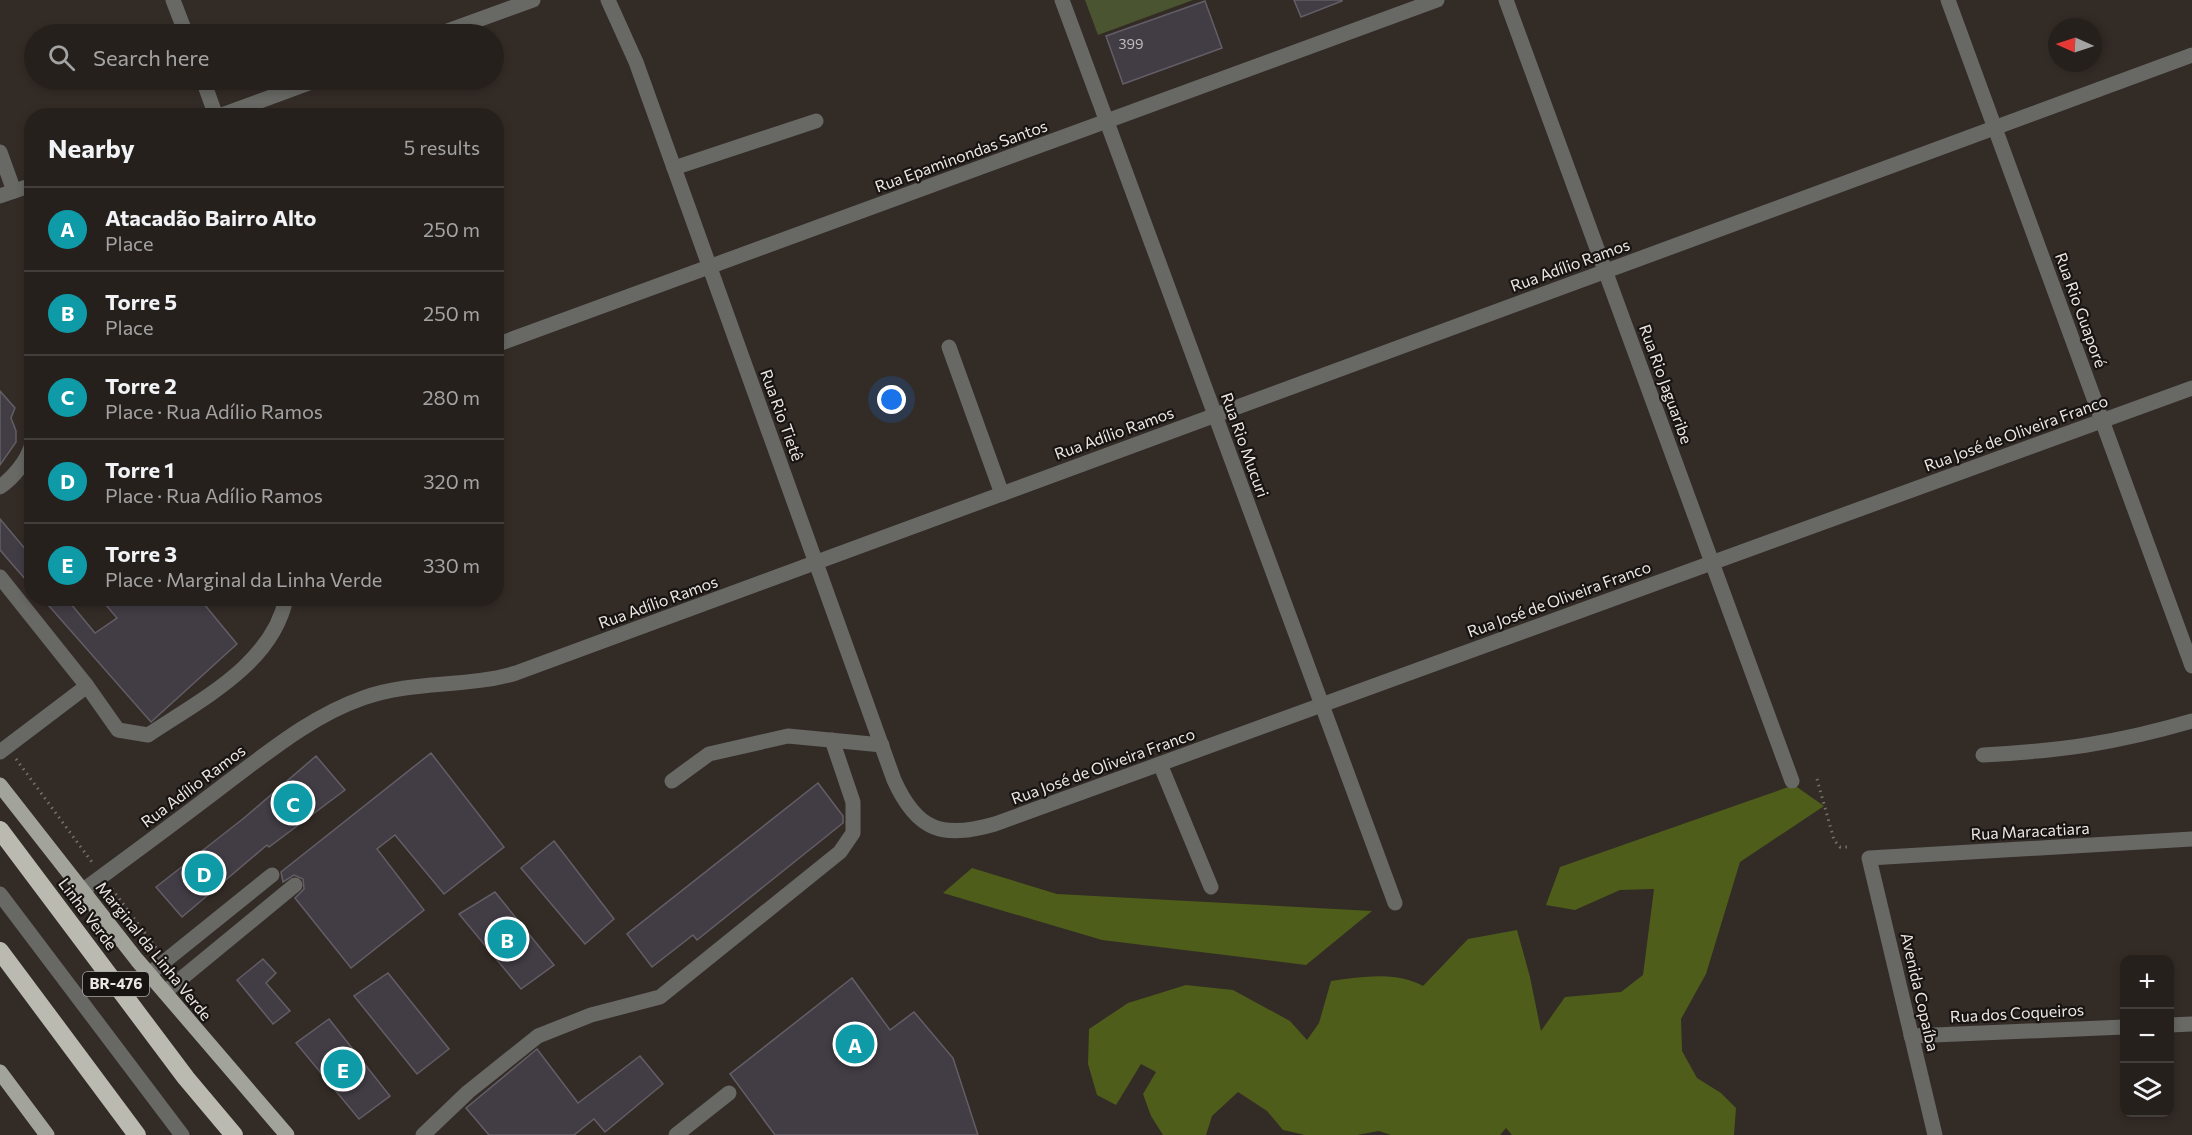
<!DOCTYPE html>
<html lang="en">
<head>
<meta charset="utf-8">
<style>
	:root { --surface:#26201c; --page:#2e2825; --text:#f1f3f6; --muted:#a4a3a3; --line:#423e3b; --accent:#8c9099 }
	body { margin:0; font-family:Commissioner,sans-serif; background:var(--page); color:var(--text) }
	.controls { position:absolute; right:18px; bottom:18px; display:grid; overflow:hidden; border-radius:12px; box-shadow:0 3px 9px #0003 }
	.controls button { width:54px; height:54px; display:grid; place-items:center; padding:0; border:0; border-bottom:2px solid var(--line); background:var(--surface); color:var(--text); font:30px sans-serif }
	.compass { position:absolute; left:2048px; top:18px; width:54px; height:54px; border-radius:50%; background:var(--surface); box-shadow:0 3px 9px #0003; rotate:273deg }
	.you { position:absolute; left:892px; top:400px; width:21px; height:21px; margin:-15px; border:4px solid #fff; border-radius:50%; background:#1a73e8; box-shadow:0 0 0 9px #1a73e833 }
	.badge { display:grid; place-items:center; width:39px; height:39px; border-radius:50%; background:var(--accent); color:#fff; font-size:20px; font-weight:700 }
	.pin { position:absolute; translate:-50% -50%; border:3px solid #fff; box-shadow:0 2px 6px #0006 }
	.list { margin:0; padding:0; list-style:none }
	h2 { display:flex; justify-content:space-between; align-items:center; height:78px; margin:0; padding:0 24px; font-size:26px }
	h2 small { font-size:20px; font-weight:400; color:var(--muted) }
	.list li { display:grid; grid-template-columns:39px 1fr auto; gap:18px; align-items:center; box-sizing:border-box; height:84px; padding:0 24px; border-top:2px solid var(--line) }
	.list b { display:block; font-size:22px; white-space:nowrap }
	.list p { margin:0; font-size:20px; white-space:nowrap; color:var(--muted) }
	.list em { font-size:20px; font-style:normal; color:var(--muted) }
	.icon { flex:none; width:33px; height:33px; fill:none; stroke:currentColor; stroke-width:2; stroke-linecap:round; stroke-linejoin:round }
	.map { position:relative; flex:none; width:2192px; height:1135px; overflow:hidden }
	.search { position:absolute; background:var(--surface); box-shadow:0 3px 9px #0003; left:24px; top:24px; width:480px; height:66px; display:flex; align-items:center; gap:15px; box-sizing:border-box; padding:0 21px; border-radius:33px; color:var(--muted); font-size:22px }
	.panel { position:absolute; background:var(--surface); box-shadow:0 3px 9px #0003; left:24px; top:108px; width:480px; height:498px; border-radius:24px }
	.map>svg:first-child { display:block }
	.green { fill:#4b5430 }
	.forest { fill:#4e5d1a }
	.building { fill:#423d45; stroke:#635e66; stroke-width:1.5 }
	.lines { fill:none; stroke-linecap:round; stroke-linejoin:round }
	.path { stroke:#77706c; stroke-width:3; stroke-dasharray:1.5 4.5; stroke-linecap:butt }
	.minor { stroke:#686864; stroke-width:15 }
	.major { stroke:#a2a39b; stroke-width:15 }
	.highway { stroke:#babab0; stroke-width:18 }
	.labels { text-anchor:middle; stroke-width:4.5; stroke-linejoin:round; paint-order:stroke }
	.number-label { font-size:14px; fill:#c2bcbc }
	.shield { fill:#181412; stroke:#ada8a5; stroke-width:1.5 }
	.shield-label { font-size:15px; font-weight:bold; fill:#ede7e4 }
	.street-label { font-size:16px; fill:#ede7e4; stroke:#181412 }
</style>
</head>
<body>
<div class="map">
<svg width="2192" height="1135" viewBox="0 0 2192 1135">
	<rect width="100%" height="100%" fill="#332b26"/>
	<polygon class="green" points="1085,0 1193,0 1098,35"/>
	<g class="forest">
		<path d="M1794,785L1824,806L1740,862L1706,974L1681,1019L1682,1051L1697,1078L1721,1093L1736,1108L1734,1135H1512L1506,1128L1500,1135H1391L1379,1131L1357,1135H1305L1283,1130L1267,1111L1238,1092L1212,1116L1206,1135H1163L1151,1116L1143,1094L1156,1072L1141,1064L1116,1105L1097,1095L1088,1064L1089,1029L1128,1003L1186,985L1233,990L1290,1021L1307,1040L1319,1023L1331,981C1362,977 1394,971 1423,986L1468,939L1517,930L1530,977L1541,1031L1565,997L1621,992L1643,975L1654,889L1620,890L1575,910L1546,905L1560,867Z"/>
		<polygon points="972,868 1057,894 1372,911 1306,965 1102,940 943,893"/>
	</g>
	<g class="building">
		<polygon points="1294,0 1342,0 1342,1 1301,17"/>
		<polygon points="1205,1 1222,48 1123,84 1106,36"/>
		<polygon points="0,391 15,408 11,418 16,431 16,442 0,465"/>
		<polygon points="0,519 32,557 32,587 0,550"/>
		<polygon points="42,598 66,598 95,633 117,618 100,598 199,598 237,644 151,722"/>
		<polygon points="431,753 504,847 444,894 395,835 377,849 424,910 351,968 295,898 304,889 303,879 294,875 283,882 281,872"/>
		<polygon points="316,756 345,790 269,847 267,845 182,917 156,887 244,818"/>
		<polygon points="818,783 843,816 843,823 697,940 693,935 652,967 627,934"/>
		<polygon points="554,841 614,919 585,944 521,868"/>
		<polygon points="495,892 554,965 521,989 459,914"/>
		<polygon points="263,959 276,973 266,983 290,1011 273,1024 237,980"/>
		<polygon points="388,973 449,1049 417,1074 354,996"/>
		<polygon points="852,978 890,1030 914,1012 953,1058 978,1135 775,1135 730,1074"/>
		<polygon points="329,1019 390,1096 359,1119 296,1043"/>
		<polygon points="537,1049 578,1103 640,1056 663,1084 605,1132 594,1119 574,1135 489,1135 466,1108"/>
	</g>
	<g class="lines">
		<g class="path">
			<polyline points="16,759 94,865"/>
			<polyline points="1817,779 1834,840 1840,847 1847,847"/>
			<polyline points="112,889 157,949"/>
			<polyline points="190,992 200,1006"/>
		</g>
		<g class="minor">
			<polyline points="173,0 186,34"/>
			<path d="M608,0L636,62L894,780C917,831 942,839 995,824L2192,388"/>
			<polyline points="1062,0 1395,903"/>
			<polyline points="1506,0 1792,781"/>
			<polyline points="1948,0 2192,666"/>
			<polyline points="439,34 533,0"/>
			<polyline points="203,80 216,116"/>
			<polyline points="219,116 317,80"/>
			<polyline points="0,152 14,191"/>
			<polyline points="674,168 816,121"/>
			<polyline points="0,196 32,185"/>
			<polyline points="496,345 1437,0"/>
			<polyline points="949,347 1002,494"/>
			<path d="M0,487C14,477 27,461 32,444"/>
			<polyline points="0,577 87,686 0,752"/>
			<path d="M87,686L118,730L148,735C200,700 273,664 286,598"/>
			<path d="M1983,755C2060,751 2117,743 2192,721"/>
			<polyline points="1160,764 1211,887"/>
			<polyline points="672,781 709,754 788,736 882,745"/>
			<path d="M82,891C131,855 180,819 228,782C271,750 312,716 363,698C413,680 466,688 516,673L2192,55"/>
			<polyline points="0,894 182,1135"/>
			<polyline points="149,974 272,875"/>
			<polyline points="165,992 295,885"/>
			<polyline points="2170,1025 2192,1024"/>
			<polyline points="1911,1036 2124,1027"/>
			<polyline points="423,1135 468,1092 538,1036 591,1015 660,997 840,852 853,833 853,802 832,740"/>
			<polyline points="676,1135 729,1093"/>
			<polyline points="1935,1135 1869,858 2192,839"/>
		</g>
		<g class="major">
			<polyline points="0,785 137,960 287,1135"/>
			<polyline points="0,1072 47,1135"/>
		</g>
		<g class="highway">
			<polyline points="0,830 186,1078 234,1135"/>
			<polyline points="0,951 137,1135"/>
		</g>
	</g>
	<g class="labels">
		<g class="number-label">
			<text x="1131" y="49">399</text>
		</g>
		<rect class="shield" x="83" y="972" width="66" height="24" rx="4.5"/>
		<g class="shield-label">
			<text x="116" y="989">BR-476</text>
		</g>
		<g class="street-label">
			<text transform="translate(961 156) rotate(-20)" y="6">Rua Epaminondas Santos</text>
			<text transform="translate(1570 265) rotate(-20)" y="6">Rua Adílio Ramos</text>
			<text transform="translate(2081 310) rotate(70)" y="6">Rua Rio Guaporé</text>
			<text transform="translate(1666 384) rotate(70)" y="6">Rua Rio Jaguaribe</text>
			<text transform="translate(782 415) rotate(70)" y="6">Rua Rio Tietê</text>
			<text transform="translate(1114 433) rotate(-20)" y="6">Rua Adílio Ramos</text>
			<text transform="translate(2016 433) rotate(-20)" y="6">Rua José de Oliveira Franco</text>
			<text transform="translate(1245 445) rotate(70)" y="6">Rua Rio Mucuri</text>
			<text transform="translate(1559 599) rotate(-20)" y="6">Rua José de Oliveira Franco</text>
			<text transform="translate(658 602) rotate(-20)" y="6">Rua Adílio Ramos</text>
			<text transform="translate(1103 766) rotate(-20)" y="6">Rua José de Oliveira Franco</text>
			<text transform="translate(193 786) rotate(-37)" y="6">Rua Adílio Ramos</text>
			<text transform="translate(2030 831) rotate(-3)" y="6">Rua Maracatiara</text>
			<text transform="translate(88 914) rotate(53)" y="6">Linha Verde</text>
			<text transform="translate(154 951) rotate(51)" y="6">Marginal da Linha Verde</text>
			<text transform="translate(1920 992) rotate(77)" y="6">Avenida Copaíba</text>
			<text transform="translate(2017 1013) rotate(-3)" y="6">Rua dos Coqueiros</text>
		</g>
	</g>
</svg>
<div class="controls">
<button>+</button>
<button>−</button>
<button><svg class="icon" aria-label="layers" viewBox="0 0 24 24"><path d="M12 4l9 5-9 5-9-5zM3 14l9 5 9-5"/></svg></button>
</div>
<svg class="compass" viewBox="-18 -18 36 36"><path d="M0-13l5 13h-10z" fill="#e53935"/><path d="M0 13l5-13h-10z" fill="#a4a3a3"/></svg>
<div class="you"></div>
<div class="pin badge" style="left:855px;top:1044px;background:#0f9aa8">A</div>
<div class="pin badge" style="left:507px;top:939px;background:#0f9aa8">B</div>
<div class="pin badge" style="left:293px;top:803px;background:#0f9aa8">C</div>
<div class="pin badge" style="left:204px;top:873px;background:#0f9aa8">D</div>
<div class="pin badge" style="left:343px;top:1069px;background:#0f9aa8">E</div>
<div class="search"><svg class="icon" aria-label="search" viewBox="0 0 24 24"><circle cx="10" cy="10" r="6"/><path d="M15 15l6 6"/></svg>Search here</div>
<section class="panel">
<h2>Nearby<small>5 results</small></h2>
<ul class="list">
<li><span class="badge" style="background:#0f9aa8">A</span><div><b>Atacadão Bairro Alto</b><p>Place</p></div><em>250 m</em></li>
<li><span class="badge" style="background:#0f9aa8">B</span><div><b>Torre 5</b><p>Place</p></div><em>250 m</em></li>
<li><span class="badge" style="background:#0f9aa8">C</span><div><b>Torre 2</b><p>Place · Rua Adílio Ramos</p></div><em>280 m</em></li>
<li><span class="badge" style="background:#0f9aa8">D</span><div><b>Torre 1</b><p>Place · Rua Adílio Ramos</p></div><em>320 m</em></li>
<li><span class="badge" style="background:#0f9aa8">E</span><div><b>Torre 3</b><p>Place · Marginal da Linha Verde</p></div><em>330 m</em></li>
</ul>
</section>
</div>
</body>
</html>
